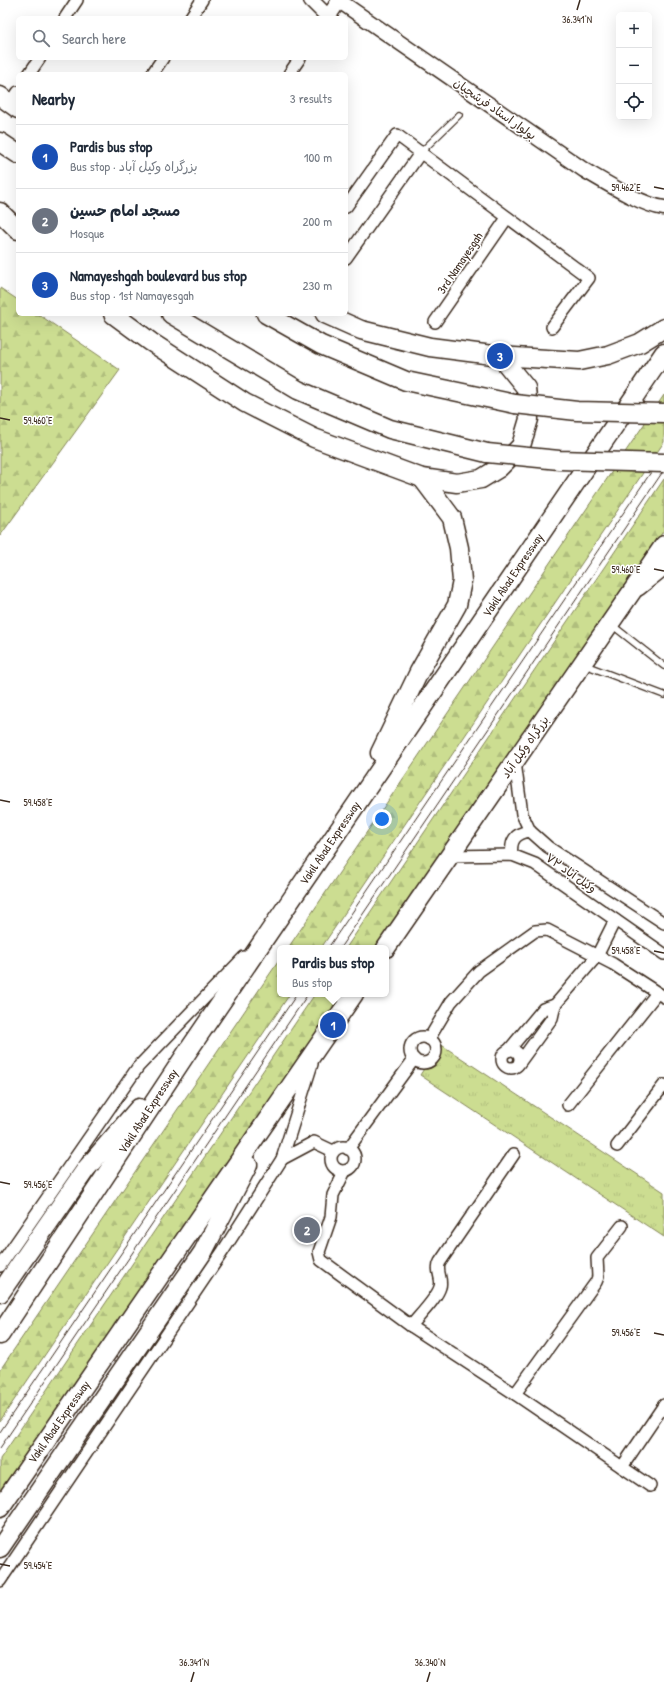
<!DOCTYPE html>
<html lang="en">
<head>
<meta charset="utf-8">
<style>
	:root { --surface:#fff; --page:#f2f2f3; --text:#1f2937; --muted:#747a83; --line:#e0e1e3; --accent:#0f766e }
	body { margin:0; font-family:"Patrick Hand","Playpen Sans Arabic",sans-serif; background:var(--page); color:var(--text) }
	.controls { position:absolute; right:12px; top:12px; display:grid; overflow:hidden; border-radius:6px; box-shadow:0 4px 16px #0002 }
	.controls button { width:36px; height:36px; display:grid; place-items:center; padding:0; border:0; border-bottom:1px solid var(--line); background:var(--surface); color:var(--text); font:20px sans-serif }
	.you { position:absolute; left:382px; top:819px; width:14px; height:14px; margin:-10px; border:3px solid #fff; border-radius:50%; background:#1a73e8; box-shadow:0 0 0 6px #1a73e833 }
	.badge { display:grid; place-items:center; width:26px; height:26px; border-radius:50%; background:var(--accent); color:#fff; font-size:13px; font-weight:700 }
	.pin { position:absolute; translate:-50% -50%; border:2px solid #fff; box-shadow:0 1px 4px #0006 }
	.popup { position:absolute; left:277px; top:945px; width:112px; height:52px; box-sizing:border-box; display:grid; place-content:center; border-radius:6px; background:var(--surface); filter:drop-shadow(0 1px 3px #0005); font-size:13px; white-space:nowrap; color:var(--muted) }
	.popup b { font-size:15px; color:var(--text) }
	.popup::after { content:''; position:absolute; left:50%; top:100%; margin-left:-8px; border:8px solid transparent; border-top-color:var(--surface) }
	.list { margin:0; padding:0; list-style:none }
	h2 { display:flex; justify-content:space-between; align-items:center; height:52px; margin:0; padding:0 16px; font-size:17px }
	h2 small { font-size:13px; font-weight:400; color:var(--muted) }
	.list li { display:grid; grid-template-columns:26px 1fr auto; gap:12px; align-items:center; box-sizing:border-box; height:64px; padding:0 16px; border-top:1px solid var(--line) }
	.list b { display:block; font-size:15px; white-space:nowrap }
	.list p { margin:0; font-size:13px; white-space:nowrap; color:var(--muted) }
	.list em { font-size:13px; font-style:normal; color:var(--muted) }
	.icon { flex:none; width:22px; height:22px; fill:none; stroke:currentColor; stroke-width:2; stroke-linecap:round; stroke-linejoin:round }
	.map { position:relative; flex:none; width:664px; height:1682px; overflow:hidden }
	.search { position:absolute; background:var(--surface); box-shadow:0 4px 16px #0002; left:16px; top:16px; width:332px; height:44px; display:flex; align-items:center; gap:10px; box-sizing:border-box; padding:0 14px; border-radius:6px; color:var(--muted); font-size:15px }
	.panel { position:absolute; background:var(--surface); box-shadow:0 4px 16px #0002; left:16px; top:72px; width:332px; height:244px; border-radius:6px }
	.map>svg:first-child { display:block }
	.grass { fill:url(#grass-tufts); stroke:#848458 }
	.forest { fill:url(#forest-firs); stroke:#848458 }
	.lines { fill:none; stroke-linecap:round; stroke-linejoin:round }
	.service-casing { stroke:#3b2a1e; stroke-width:8 }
	.minor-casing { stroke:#3b2a1e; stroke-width:14 }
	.tertiary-casing { stroke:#3b2a1e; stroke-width:17 }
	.primary-casing { stroke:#3b2a1e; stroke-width:20 }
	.trunk-casing { stroke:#3b2a1e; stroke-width:21 }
	.service { stroke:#fff; stroke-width:5.5 }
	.minor { stroke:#fff; stroke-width:11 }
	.tertiary { stroke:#fff; stroke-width:14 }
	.primary { stroke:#fff; stroke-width:17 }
	.trunk { stroke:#fff; stroke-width:18 }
	.tram { stroke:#3b2a1e; stroke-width:1 }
	.trunk-bridge-casing { stroke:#3b2a1e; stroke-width:21; stroke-linecap:butt }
	.trunk-bridge { stroke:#fff; stroke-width:18 }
	.ticks { fill:none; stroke:#3b2a1e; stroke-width:1.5 }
	.labels { text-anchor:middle; stroke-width:3; stroke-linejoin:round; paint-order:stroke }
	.street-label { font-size:12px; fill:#3b2a1e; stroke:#fff }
	.ticks-label { font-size:10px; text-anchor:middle; fill:#3b2a1e; stroke:#fff; stroke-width:3; stroke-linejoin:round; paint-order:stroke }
</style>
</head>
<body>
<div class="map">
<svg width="664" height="1682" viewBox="0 0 664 1682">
	<defs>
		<pattern id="grass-tufts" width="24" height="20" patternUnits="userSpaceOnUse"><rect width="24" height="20" fill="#ccdd91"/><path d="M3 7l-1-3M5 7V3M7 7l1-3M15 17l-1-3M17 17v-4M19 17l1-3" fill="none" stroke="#b0be7d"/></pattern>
		<pattern id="forest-firs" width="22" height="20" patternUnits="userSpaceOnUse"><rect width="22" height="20" fill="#ccdd91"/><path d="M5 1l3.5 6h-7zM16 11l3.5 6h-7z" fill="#b0be7d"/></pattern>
	</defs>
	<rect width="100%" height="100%" fill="#fff"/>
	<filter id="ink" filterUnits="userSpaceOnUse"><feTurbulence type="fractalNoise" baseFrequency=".025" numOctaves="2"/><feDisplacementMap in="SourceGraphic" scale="8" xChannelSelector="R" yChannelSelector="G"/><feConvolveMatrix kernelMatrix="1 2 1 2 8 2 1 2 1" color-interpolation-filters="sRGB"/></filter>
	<g filter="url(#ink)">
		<polygon class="grass" points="440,1044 664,1192 664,1237 420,1075"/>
		<g class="forest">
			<polygon points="0,288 18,300 18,314 38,314 120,370 0,536"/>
			<polygon points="664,395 664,442 321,948 288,948"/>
			<polygon points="664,479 664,530 381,948 346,948"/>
			<polygon points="280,959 280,994 290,994 0,1421 0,1370"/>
			<polygon points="315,994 349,994 0,1509 0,1459"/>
		</g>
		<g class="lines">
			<defs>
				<g id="service">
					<polyline points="421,152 459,115"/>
					<polyline points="612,625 664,666"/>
					<polyline points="585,665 664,695"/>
				</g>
				<g id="minor">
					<polyline points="65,18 77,0"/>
					<polyline points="190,18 202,0"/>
					<polyline points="29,74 40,58"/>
					<polyline points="152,74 163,58"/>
					<polyline points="289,74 300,58"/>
					<polyline points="10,104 18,92"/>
					<polyline points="346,207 397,135 589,278 552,327"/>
					<polyline points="346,258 421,152"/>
					<polyline points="435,322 507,218"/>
					<polyline points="515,762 522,814 530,831 548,847 664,923"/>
					<path d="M512,855C510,841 515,833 530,831"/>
					<polyline points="450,856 512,855 535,864 664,954"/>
					<circle cx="423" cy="1050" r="13"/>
					<polyline points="429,1039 451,1002 479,971 535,931 547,930 613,964 664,997"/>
					<circle cx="511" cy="1059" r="9"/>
					<polyline points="508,1051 543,1009 555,1005"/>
					<polyline points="520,1062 552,1018 555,1005 597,956 615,920"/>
					<polyline points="568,1105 657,993"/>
					<polyline points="617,1146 664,1085"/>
					<circle cx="343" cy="1159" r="12"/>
					<polyline points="348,1149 414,1059"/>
					<polyline points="282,1159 314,1142 333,1151"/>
					<polyline points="345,1171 333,1195 331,1217 319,1252 321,1260 411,1326 515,1394 596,1282 598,1277 597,1258 622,1226"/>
					<polyline points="0,1266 138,1067 244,957"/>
					<path d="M411,1326C419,1316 437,1298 440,1287C443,1279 435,1270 440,1262L514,1154"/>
					<polyline points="515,1394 622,1467 664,1405"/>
					<polyline points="622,1467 650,1486"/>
					<polyline points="0,1581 223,1251 282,1159 312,1064"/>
				</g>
				<g id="tertiary">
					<polyline points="311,0 328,17 339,1"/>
					<path d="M338,0L584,170C605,182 641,205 664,208"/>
				</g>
				<polyline id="primary" points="638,587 664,566"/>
				<g id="trunk">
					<polyline points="0,96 18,109"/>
					<polyline points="0,142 18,154"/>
					<polyline points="0,212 18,230"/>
					<polyline points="113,314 151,342 245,403 314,438 422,478 457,483 481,479 499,468 521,446 529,419 526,388 500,356"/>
					<polyline points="171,314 298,390 390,429 487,453"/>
					<polyline points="266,314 321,345 406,381 515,404"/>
					<polyline points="325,314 361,330 430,347 500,356 579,361 608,355 640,343 664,328"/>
					<polyline points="380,753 419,672 457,605 462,581 459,548 452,518 422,478"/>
					<polyline points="386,948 664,545"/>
					<polyline points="0,1293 86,1169 139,1108"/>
					<polyline points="0,1335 188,1051 664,353"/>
					<polyline points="0,1508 354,994"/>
					<polyline points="0,1548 203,1252 248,1165"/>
				</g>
			</defs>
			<use href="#service" class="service-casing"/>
			<use href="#minor" class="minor-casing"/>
			<use href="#tertiary" class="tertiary-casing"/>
			<use href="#primary" class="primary-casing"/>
			<use href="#trunk" class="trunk-casing"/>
			<use href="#service" class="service"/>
			<use href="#minor" class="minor"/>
			<use href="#tertiary" class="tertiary"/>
			<use href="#primary" class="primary"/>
			<use href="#trunk" class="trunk"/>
			<g class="tram">
				<polyline points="328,948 664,453"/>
				<polyline points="340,948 664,470"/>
				<polyline points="0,1432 297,994"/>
				<polyline points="0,1448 308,994"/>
			</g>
			<defs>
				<g id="trunk-bridge">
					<polyline points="515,404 577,411 664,413"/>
					<polyline points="487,453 559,460 664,463"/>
				</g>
			</defs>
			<use href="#trunk-bridge" class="trunk-bridge-casing"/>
			<use href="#trunk-bridge" class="trunk-bridge"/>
		</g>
	</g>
	<path class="ticks" d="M577,10L580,0M654,187L664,189M0,418L10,420M654,569L664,571M0,800L10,802M654,951L664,953M0,1182L10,1184M654,1333L664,1335M0,1564L10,1566M191,1682L194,1672M427,1682L430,1672"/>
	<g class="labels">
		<g class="street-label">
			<text transform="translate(495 109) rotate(35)" y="4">بولوار استاد فرشچیان</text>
			<text transform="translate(460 263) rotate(-56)" y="4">3rd Namayesgah</text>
			<text transform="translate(513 575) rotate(-56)" y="4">Vakil Abad Expressway</text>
			<text transform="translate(525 747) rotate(-55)" y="4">بزرگراه وکیل آباد</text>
			<text transform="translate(330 843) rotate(-56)" y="4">Vakil Abad Expressway</text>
			<text transform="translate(571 873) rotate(35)" y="4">۷۲ وکیل آباد</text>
			<text transform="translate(148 1111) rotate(-57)" y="4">Vakil Abad Expressway</text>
			<text transform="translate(59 1422) rotate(-55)" y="4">Vakil Abad Expressway</text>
		</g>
	</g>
	<g class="ticks-label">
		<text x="577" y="23">36.341°N</text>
		<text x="626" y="191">59.462°E</text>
		<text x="38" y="424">59.460°E</text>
		<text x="626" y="573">59.460°E</text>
		<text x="38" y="806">59.458°E</text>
		<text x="626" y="954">59.458°E</text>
		<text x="38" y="1188">59.456°E</text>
		<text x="626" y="1336">59.456°E</text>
		<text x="38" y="1569">59.454°E</text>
		<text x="194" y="1666">36.341°N</text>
		<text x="430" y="1666">36.340°N</text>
	</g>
</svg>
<div class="controls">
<button>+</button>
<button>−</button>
<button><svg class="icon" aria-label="locate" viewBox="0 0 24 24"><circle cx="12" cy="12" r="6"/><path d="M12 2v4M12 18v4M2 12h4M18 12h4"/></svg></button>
</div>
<div class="you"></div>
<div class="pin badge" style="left:333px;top:1025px;background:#1a4fb4">1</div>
<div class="popup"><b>Pardis bus stop</b>Bus stop</div>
<div class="pin badge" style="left:307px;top:1230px;background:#6b7280">2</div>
<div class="pin badge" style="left:500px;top:356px;background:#1a4fb4">3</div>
<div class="search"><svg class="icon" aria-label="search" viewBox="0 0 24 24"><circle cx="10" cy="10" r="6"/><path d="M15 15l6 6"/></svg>Search here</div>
<section class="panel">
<h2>Nearby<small>3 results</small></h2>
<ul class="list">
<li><span class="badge" style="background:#1a4fb4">1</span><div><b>Pardis bus stop</b><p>Bus stop · بزرگراه وکیل آباد</p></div><em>100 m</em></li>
<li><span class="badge" style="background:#6b7280">2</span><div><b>مسجد امام حسین</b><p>Mosque</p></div><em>200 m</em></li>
<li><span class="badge" style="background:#1a4fb4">3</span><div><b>Namayeshgah boulevard bus stop</b><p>Bus stop · 1st Namayesgah</p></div><em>230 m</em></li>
</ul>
</section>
</div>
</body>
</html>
